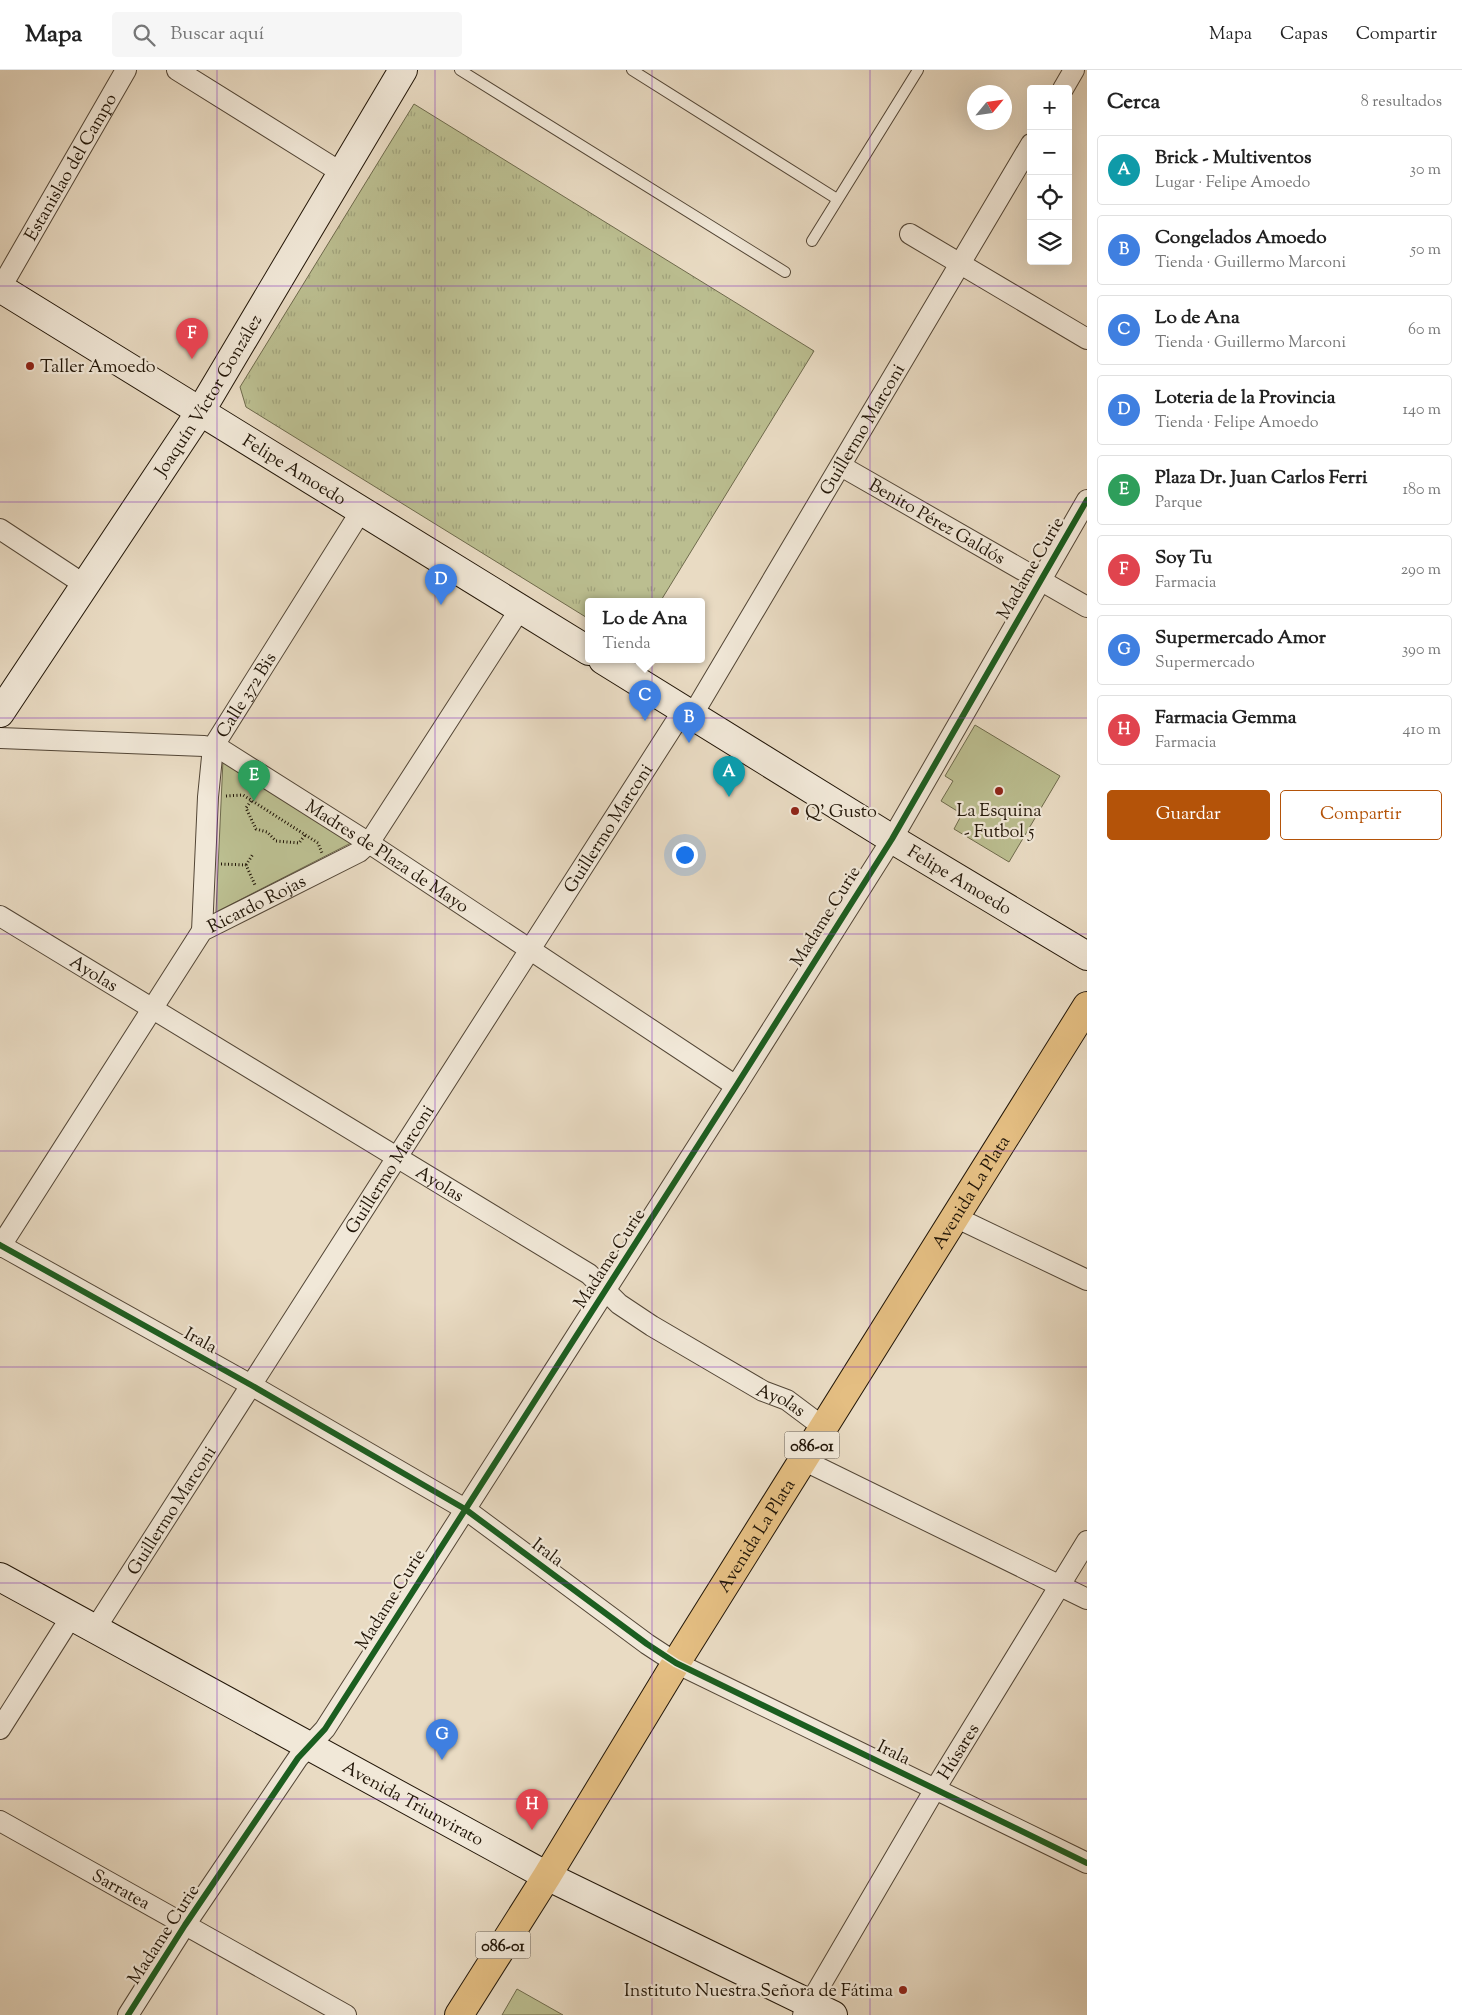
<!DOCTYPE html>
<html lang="es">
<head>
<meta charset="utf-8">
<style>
	:root { --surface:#fff; --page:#f6f6f6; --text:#222; --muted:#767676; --line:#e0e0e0; --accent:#b45309 }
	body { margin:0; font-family:"Sorts Mill Goudy",serif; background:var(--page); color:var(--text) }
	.controls { position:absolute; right:15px; top:15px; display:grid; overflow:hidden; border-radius:5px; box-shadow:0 5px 20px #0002 }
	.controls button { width:45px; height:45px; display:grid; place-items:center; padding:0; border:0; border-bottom:1px solid var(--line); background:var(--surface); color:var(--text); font:25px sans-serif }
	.compass { position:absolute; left:967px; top:15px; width:45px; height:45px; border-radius:50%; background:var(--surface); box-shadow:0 5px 20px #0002; rotate:61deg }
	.you { position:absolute; left:684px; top:784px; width:18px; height:18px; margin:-12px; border:4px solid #fff; border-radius:50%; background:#1a73e8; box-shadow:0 0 0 8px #1a73e833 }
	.badge { display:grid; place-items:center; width:32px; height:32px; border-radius:50%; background:var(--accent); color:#fff; font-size:16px; font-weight:700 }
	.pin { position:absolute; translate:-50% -41px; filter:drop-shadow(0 1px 2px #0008) }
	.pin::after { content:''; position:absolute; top:26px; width:18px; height:15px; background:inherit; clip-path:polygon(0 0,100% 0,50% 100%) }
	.popup { position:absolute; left:585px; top:528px; width:120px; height:65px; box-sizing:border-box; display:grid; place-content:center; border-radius:5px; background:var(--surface); filter:drop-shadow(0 1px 4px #0005); font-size:16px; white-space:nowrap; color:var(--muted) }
	.popup b { font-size:19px; color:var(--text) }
	.popup::after { content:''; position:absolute; left:50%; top:100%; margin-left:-10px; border:10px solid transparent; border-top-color:var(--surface) }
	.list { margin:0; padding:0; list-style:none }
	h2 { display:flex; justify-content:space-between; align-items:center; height:65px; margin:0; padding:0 20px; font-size:21px }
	h2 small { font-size:16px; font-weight:400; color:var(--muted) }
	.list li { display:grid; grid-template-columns:32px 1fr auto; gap:15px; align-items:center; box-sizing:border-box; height:70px; margin:0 10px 10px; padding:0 10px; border:1px solid var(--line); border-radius:5px }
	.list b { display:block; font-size:19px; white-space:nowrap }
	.list p { margin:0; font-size:16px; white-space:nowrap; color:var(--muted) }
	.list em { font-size:16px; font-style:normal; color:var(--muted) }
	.actions { display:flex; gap:10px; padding:15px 20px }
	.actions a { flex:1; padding:11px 0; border:1px solid var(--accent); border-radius:5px; text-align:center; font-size:18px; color:var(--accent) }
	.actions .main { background:var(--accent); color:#fff }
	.icon { flex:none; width:28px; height:28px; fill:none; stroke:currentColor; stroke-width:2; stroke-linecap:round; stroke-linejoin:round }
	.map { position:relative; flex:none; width:1087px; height:1945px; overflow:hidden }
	header { display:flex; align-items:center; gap:30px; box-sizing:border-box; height:70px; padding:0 25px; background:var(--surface); border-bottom:1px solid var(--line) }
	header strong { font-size:24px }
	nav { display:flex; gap:28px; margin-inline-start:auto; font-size:18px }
	.search { width:350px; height:45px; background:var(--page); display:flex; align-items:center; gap:12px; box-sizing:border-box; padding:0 18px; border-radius:5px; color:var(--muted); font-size:19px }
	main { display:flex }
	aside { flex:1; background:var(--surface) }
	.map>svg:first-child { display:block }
	.grass { fill:url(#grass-tufts); stroke:#6e6a4c }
	.green { fill:#bbbe90; stroke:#6e6a4c }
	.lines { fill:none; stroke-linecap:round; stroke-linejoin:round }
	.lane-casing { stroke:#534636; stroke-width:12 }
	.street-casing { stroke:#534636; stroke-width:22 }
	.secondary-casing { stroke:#211507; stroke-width:30 }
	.primary-casing { stroke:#211507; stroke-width:30 }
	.path { stroke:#211507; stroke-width:3; stroke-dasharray:1 2.5; stroke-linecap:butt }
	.lane { stroke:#f1e8d8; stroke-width:10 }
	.street { stroke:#f1e8d8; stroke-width:20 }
	.secondary { stroke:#f1e8d8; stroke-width:28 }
	.primary { stroke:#e4be82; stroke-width:28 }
	.cycleway-casing { stroke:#f1e8d8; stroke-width:9 }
	.cycleway { stroke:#1b5e20; stroke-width:6 }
	.grid { fill:none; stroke:#7b2cbf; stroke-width:1; stroke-opacity:0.55 }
	.poi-dot { fill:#8f2418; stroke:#f1e8d8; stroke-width:2 }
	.labels { text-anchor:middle; stroke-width:4.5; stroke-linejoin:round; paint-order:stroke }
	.shield { fill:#f1e8d8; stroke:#5f5446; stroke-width:1 }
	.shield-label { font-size:16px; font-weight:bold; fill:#211507 }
	.street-label { font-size:18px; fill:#211507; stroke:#f1e8d8 }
	.poi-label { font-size:18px; fill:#211507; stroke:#f1e8d8; text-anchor:start }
</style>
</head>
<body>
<header>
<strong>Mapa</strong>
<div class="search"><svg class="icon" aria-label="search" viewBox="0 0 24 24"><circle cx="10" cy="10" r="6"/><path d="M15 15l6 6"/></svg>Buscar aquí</div>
<nav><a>Mapa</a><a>Capas</a><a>Compartir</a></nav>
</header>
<main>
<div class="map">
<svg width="1087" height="1945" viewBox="0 0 1087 1945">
	<defs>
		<pattern id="grass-tufts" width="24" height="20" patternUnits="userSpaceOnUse" patternTransform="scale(1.25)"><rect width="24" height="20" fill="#bbbe90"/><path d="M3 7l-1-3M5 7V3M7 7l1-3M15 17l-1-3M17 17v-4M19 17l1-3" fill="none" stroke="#a0a27b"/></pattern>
	</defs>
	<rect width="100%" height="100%" fill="#e9dbc3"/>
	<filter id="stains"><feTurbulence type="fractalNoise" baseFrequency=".004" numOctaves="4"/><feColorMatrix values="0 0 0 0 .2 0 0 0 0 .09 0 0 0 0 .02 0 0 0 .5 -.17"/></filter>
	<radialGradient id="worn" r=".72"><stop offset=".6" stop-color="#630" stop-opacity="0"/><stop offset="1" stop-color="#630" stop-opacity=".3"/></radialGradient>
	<polygon class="grass" points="414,34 814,281 660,532 589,532 589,549 246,337 240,317"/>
	<g class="green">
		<polygon points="975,655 1060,706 1009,792 954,759 962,744 941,731 953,711 945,706"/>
		<polygon points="223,690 351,773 216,842"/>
		<polygon points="517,1919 563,1945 502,1945"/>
	</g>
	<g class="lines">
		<defs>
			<g id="lane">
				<polyline points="460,0 785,202"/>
				<polyline points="632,0 837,129"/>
				<polyline points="812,171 918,0"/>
			</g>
			<g id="street">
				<polyline points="177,0 342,103"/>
				<polyline points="1063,19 1074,0"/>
				<polyline points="910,164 1087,269"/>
				<path id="s1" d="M0,219L126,0"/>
				<path id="s2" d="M841,396L1087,537"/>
				<polyline points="0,459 85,515"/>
				<path id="s3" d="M693,644L1031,74"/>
				<path id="s4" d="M0,668L204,676L222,680L369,773L736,1016"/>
				<path id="s5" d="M0,846L589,1204L619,1234L652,1256L763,1321L787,1330L823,1357"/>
				<path id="s6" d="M202,861L208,727L213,677L361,441"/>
				<polyline points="955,1147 1087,1210"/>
				<polyline points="0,1175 251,1315 465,1439 647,1574 676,1593 1087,1793"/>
				<path id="s7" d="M0,1177L202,861L359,782L369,773L520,539"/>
				<polyline points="803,1390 1087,1529"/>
				<path id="s8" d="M95,1559L684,639"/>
				<polyline points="0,1659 71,1547"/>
				<path id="s9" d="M0,1751L346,1945"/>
				<polyline points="128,1945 185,1855 298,1688 325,1659 736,1016 892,769 1087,430"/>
				<path id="s10" d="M803,1945L935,1719L1087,1471"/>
			</g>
			<g id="secondary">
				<path id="s11" d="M0,218L589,581"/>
				<path id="s12" d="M603,590L892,769L1087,886"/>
				<path id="s13" d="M0,643L200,342L403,0"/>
				<path id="s14" d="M0,1507L547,1806L833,1945"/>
			</g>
			<g id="primary">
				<path id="s15" d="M459,1945L547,1806L676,1593L1087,936"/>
			</g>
		</defs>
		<use href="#lane" class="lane-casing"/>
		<use href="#street" class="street-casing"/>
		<use href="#secondary" class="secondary-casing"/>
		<use href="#primary" class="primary-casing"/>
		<g class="path">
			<polyline points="226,726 243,725 318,773 322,783"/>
			<polyline points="251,731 246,738 256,759 267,762 276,771 299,773 305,765"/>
			<polyline points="221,794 246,795 255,815"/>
			<polyline points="246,795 253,784"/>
		</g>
		<use href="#lane" class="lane"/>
		<use href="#street" class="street"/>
		<use href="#secondary" class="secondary"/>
		<use href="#primary" class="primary"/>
		<defs>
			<g id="cycleway">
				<polyline points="0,1175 251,1315 465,1439 647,1574 676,1593 1087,1793"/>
				<polyline points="128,1945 185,1855 298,1688 325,1659 736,1016 892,769 1087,430"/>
			</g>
		</defs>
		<use href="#cycleway" class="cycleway-casing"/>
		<use href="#cycleway" class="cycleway"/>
	</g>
	<path class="grid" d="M217,0V1945M435,0V1945M652,0V1945M870,0V1945M0,216H1087M0,432H1087M0,648H1087M0,864H1087M0,1081H1087M0,1297H1087M0,1513H1087M0,1729H1087"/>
	<g class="poi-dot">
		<circle cx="30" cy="296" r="5"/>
		<circle cx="999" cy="721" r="5"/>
		<circle cx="795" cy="741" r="5"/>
		<circle cx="903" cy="1920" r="5"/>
	</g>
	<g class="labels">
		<g class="shield">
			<rect x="784.5" y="1361.5" width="55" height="27" rx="4"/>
			<rect x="475.5" y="1861.5" width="55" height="27" rx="4"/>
		</g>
		<g class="shield-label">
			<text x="812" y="1381">086-01</text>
			<text x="503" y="1881">086-01</text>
		</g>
		<g class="street-label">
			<text dy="6" stroke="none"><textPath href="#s1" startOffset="141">Estanislao del Campo</textPath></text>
			<text dy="6" stroke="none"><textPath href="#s13" startOffset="380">Joaquín Víctor González</textPath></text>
			<text dy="6" stroke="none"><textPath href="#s3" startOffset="331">Guillermo Marconi</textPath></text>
			<text dy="6" stroke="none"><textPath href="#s11" startOffset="346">Felipe Amoedo</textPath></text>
			<text dy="6" stroke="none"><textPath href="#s2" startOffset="111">Benito Pérez Galdós</textPath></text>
			<text transform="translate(1030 498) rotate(-60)" y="6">Madame Curie</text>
			<text dy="6" stroke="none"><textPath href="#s6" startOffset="246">Calle 372 Bis</textPath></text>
			<text dy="6" stroke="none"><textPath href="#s8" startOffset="951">Guillermo Marconi</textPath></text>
			<text dy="6" stroke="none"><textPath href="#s4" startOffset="419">Madres de Plaza de Mayo</textPath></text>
			<text dy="6" stroke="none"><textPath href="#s12" startOffset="419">Felipe Amoedo</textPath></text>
			<text dy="6" stroke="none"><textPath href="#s7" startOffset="436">Ricardo Rojas</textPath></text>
			<text transform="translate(825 846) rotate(-58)" y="6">Madame Curie</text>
			<text dy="6" stroke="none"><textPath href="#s5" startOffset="110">Ayolas</textPath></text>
			<text dy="6" stroke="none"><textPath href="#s8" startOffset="546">Guillermo Marconi</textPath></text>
			<text dy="6" stroke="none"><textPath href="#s5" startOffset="515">Ayolas</textPath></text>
			<text dy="6" stroke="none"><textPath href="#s15" startOffset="969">Avenida La Plata</textPath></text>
			<text transform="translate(609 1188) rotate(-57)" y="6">Madame Curie</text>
			<text transform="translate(201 1270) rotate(29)" y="6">Irala</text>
			<text dy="6" stroke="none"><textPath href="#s5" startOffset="920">Ayolas</textPath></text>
			<text dy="6" stroke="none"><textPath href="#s8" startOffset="141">Guillermo Marconi</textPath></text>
			<text dy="6" stroke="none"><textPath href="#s15" startOffset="564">Avenida La Plata</textPath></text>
			<text transform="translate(548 1482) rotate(37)" y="6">Irala</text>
			<text transform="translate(390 1529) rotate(-58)" y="6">Madame Curie</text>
			<text dy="6" stroke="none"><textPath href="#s10" startOffset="306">Húsares</textPath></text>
			<text transform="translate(894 1682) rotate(26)" y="6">Irala</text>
			<text dy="6" stroke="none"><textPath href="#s14" startOffset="471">Avenida Triunvirato</textPath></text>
			<text dy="6" stroke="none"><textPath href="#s9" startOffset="139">Sarratea</textPath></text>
			<text transform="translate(163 1864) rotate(-57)" y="6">Madame Curie</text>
		</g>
		<g class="poi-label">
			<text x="40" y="302">Taller Amoedo</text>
			<text x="999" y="746" text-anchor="middle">La Esquina<tspan x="999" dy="21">- Futbol 5</tspan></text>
			<text x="805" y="747">Q' Gusto</text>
			<text x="893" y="1926" text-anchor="end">Instituto Nuestra Señora de Fátima</text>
		</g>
	</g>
	<rect width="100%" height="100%" filter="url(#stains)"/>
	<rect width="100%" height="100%" fill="url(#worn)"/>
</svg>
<div class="controls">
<button>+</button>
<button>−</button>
<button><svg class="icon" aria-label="locate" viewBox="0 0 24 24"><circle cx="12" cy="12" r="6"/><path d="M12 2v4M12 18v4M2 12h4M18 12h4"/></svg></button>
<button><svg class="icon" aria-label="layers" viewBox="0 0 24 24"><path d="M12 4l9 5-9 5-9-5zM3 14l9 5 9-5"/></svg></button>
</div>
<svg class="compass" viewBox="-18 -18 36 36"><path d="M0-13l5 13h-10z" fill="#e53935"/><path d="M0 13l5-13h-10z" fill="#767676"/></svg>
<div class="you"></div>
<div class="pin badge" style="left:729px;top:727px;background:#0f9aa8">A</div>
<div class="pin badge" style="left:689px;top:673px;background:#3f7fe0">B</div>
<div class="pin badge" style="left:645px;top:651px;background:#3f7fe0">C</div>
<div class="popup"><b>Lo de Ana</b>Tienda</div>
<div class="pin badge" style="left:441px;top:535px;background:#3f7fe0">D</div>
<div class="pin badge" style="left:254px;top:731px;background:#2e9e5b">E</div>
<div class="pin badge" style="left:192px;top:289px;background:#e0444e">F</div>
<div class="pin badge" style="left:442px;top:1690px;background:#3f7fe0">G</div>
<div class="pin badge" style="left:532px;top:1760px;background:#e0444e">H</div>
</div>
<aside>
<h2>Cerca<small>8 resultados</small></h2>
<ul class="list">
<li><span class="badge" style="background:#0f9aa8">A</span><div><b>Brick - Multiventos</b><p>Lugar · Felipe Amoedo</p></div><em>30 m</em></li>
<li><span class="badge" style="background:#3f7fe0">B</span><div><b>Congelados Amoedo</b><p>Tienda · Guillermo Marconi</p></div><em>50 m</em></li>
<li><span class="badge" style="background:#3f7fe0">C</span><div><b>Lo de Ana</b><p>Tienda · Guillermo Marconi</p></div><em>60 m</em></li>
<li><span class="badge" style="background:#3f7fe0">D</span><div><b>Loteria de la Provincia</b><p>Tienda · Felipe Amoedo</p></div><em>140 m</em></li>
<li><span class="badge" style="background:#2e9e5b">E</span><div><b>Plaza Dr. Juan Carlos Ferri</b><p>Parque</p></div><em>180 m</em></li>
<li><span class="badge" style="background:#e0444e">F</span><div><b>Soy Tu</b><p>Farmacia</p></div><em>290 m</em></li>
<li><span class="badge" style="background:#3f7fe0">G</span><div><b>Supermercado Amor</b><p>Supermercado</p></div><em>390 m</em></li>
<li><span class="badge" style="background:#e0444e">H</span><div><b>Farmacia Gemma</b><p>Farmacia</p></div><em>410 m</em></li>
</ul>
<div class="actions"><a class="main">Guardar</a><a>Compartir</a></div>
</aside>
</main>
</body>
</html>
